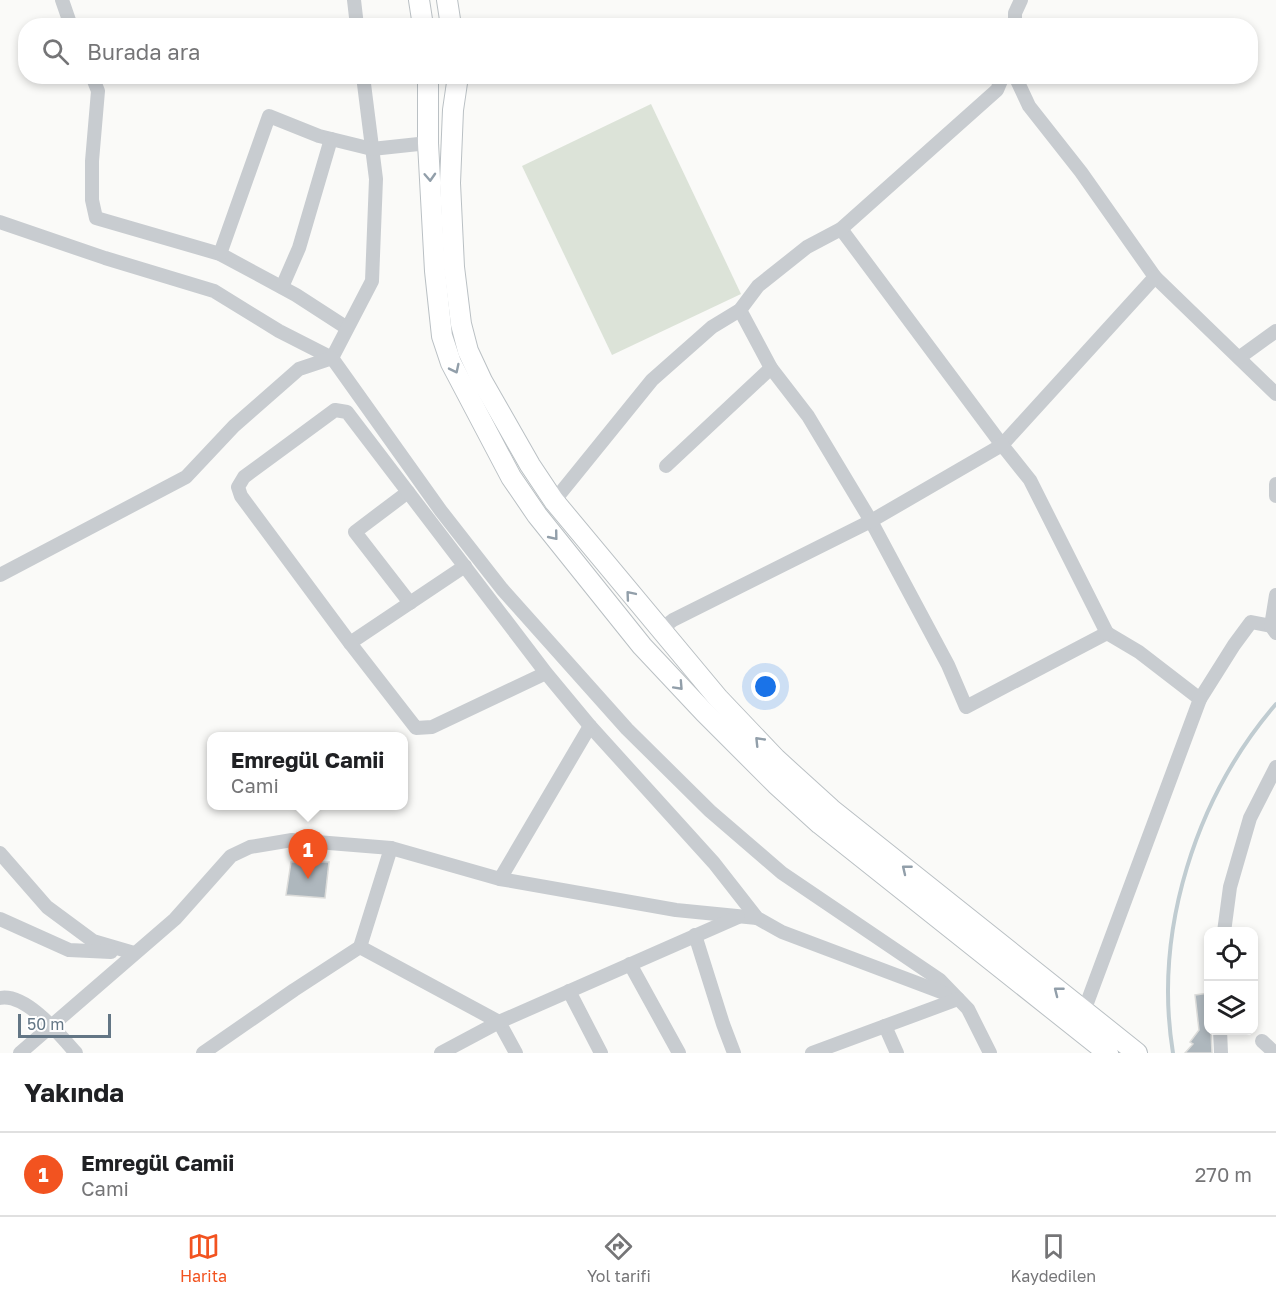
<!DOCTYPE html>
<html lang="tr">
<head>
<meta charset="utf-8">
<style>
	:root { --surface:#fff; --page:#f6f6f6; --text:#202124; --muted:#757577; --line:#e0e0e0; --accent:#f25320 }
	body { margin:0; font-family:"Golos Text",sans-serif; background:var(--page); color:var(--text) }
	.controls { position:absolute; right:18px; bottom:18px; display:grid; overflow:hidden; border-radius:12px; box-shadow:0 3px 9px #0003 }
	.controls button { width:54px; height:54px; display:grid; place-items:center; padding:0; border:0; border-bottom:2px solid var(--line); background:var(--surface); color:var(--text); font:30px sans-serif }
	.scale { position:absolute; left:18px; bottom:15px; width:93px; box-sizing:border-box; padding-left:6px; border:3px solid #637685; border-top:0; font-size:16px; line-height:21px; white-space:nowrap; color:#637685; -webkit-text-stroke:4px #fff; paint-order:stroke }
	.you { position:absolute; left:766px; top:687px; width:21px; height:21px; margin:-15px; border:4px solid #fff; border-radius:50%; background:#1a73e8; box-shadow:0 0 0 9px #1a73e833 }
	.badge { display:grid; place-items:center; width:39px; height:39px; border-radius:50%; background:var(--accent); color:#fff; font-size:20px; font-weight:700 }
	.pin { position:absolute; translate:-50% -50px; filter:drop-shadow(0 2px 3px #0008) }
	.pin::after { content:''; position:absolute; top:32px; width:21px; height:18px; background:inherit; clip-path:polygon(0 0,100% 0,50% 100%) }
	.popup { position:absolute; left:207px; top:732px; width:201px; height:78px; box-sizing:border-box; display:grid; place-content:center; border-radius:12px; background:var(--surface); filter:drop-shadow(0 2px 4px #0005); font-size:20px; white-space:nowrap; color:var(--muted) }
	.popup b { font-size:22px; color:var(--text) }
	.popup::after { content:''; position:absolute; left:50%; top:100%; margin-left:-12px; border:12px solid transparent; border-top-color:var(--surface) }
	.list { margin:0; padding:0; list-style:none }
	h2 { display:flex; justify-content:space-between; align-items:center; height:78px; margin:0; padding:0 24px; font-size:26px }
	h2 small { font-size:20px; font-weight:400; color:var(--muted) }
	.list li { display:grid; grid-template-columns:39px 1fr auto; gap:18px; align-items:center; box-sizing:border-box; height:84px; padding:0 24px; border-top:2px solid var(--line) }
	.list b { display:block; font-size:22px; white-space:nowrap }
	.list p { margin:0; font-size:20px; white-space:nowrap; color:var(--muted) }
	.list em { font-size:20px; font-style:normal; color:var(--muted) }
	.icon { flex:none; width:33px; height:33px; fill:none; stroke:currentColor; stroke-width:2; stroke-linecap:round; stroke-linejoin:round }
	.map { position:relative; flex:none; width:1276px; height:1053px; overflow:hidden }
	.search { position:absolute; background:var(--surface); box-shadow:0 3px 9px #0003; left:18px; right:18px; top:18px; height:66px; display:flex; align-items:center; gap:15px; box-sizing:border-box; padding:0 21px; border-radius:24px; color:var(--muted); font-size:22px }
	.sheet { height:162px; background:var(--surface) }
	nav { display:flex; justify-content:space-around; align-items:center; box-sizing:border-box; height:84px; border-top:2px solid var(--line); background:var(--surface); font-size:16px; color:var(--muted) }
	nav a { display:grid; justify-items:center; gap:3px }
	nav .on { color:var(--accent) }
	.map>svg:first-child { display:block }
	.green { fill:#dce3d8 }
	.lines { fill:none; stroke-linecap:round; stroke-linejoin:round }
	.stream { stroke:#c0ccd1; stroke-width:4 }
	.building { fill:#aeb7bd; stroke:#dcdcda; stroke-width:1.5 }
	.secondary-casing { stroke:#bac0c4; stroke-width:22 }
	.street { stroke:#c8ccd0; stroke-width:14 }
	.secondary { stroke:#fff; stroke-width:20 }
	.oneway { stroke:#929faa }
</style>
</head>
<body>
<div class="map">
<svg width="1276" height="1053" viewBox="0 0 1276 1053">
	<rect width="100%" height="100%" fill="#fafaf8"/>
	<polygon class="green" points="651,104 741,294 612,355 522,166"/>
	<g class="lines">
		<path class="stream" d="M1173,1053C1153,930 1196,797 1276,704"/>
	</g>
	<g class="building">
		<polygon points="291,862 329,862 325,898 286,895"/>
		<polygon points="1209,993 1209,1030 1211,1030 1212,1053 1185,1053 1193,1044 1190,1042 1199,1030 1195,995"/>
	</g>
	<g class="lines">
		<defs>
			<g id="secondary">
				<polyline points="419,0 423,26"/>
				<polyline points="447,0 451,26"/>
				<polyline points="428,76 428,143 435,271 442,336 451,363 511,477 537,515 642,646 704,712 776,784 820,824 1108,1053"/>
				<polyline points="458,76 453,110 450,183 454,267 461,324 468,351 482,381 530,465 554,501 718,698 776,759 831,809 1137,1053"/>
			</g>
		</defs>
		<use href="#secondary" class="secondary-casing"/>
		<g class="street">
			<polyline points="62,0 71,26"/>
			<polyline points="354,0 357,26"/>
			<polyline points="1015,26 1015,13 1021,0"/>
			<polyline points="92,76 98,91 92,161 92,200 96,218 220,254 296,295 347,328"/>
			<polyline points="1015,76 1029,106 1081,172 1155,277 1276,394"/>
			<polyline points="0,222 105,258 214,291 279,331 332,358 372,281 376,179 363,76"/>
			<polyline points="841,229 1002,445 1155,277"/>
			<polyline points="220,254 269,116 319,136 372,149 428,143"/>
			<polyline points="282,287 299,248 331,139"/>
			<polyline points="740,310 771,368 808,416 871,521 948,665 966,707 1107,633 1139,652 1200,699 1234,645 1251,622 1271,626 1276,633"/>
			<polyline points="1240,357 1276,331"/>
			<polyline points="666,466 771,368"/>
			<polyline points="1276,484 1276,496"/>
			<polyline points="408,492 355,532 410,603"/>
			<polyline points="554,501 652,380 712,327 740,310 758,286 807,247 841,229 997,90 1003,76"/>
			<polyline points="0,575 186,477 234,426 299,369 332,358 441,511 502,589 627,729 710,811 782,873 940,980 968,1009 990,1053"/>
			<polyline points="1271,626 1276,595"/>
			<polyline points="660,630 673,620 871,521 1002,445 1030,480 1107,633"/>
			<polyline points="350,643 465,566"/>
			<polyline points="546,673 432,727 416,728 350,643 241,496 238,487 244,477 335,410 347,412 546,673 590,726 714,863 757,918 782,932 957,998"/>
			<polyline points="0,853 47,907 93,941 134,953"/>
			<polyline points="500,879 590,726"/>
			<polyline points="0,919 69,950 111,952"/>
			<polyline points="1224,932 1230,887 1250,818 1276,767"/>
			<polyline points="695,935 723,1024 734,1053"/>
			<polyline points="360,947 391,848"/>
			<polyline points="630,964 679,1053"/>
			<polyline points="569,991 601,1053"/>
			<path d="M0,998C26,993 60,1035 76,1053"/>
			<polyline points="1084,1011 1200,699"/>
			<polyline points="885,1026 897,1053"/>
			<polyline points="1220,1030 1221,1053"/>
			<polyline points="1262,1041 1275,1053"/>
			<polyline points="20,1053 175,919 231,856 250,847 292,840 391,848 500,879 676,910 757,918"/>
			<polyline points="203,1053 294,990 360,947 499,1022 516,1053"/>
			<polyline points="441,1053 499,1022 738,917"/>
			<polyline points="812,1053 958,999"/>
		</g>
		<use href="#secondary" class="secondary"/>
	</g>
	<defs><path id="oneway-chevron" d="M-2-3.5L2.5 0L-2 3.5" fill="none" stroke-width="1.6" stroke-linecap="round" stroke-linejoin="round" transform="scale(1.5)"/></defs>
	<g class="oneway">
		<use href="#oneway-chevron" transform="translate(430 177) rotate(87)"/>
		<use href="#oneway-chevron" transform="translate(455 369) rotate(64)"/>
		<use href="#oneway-chevron" transform="translate(554 536) rotate(51)"/>
		<use href="#oneway-chevron" transform="translate(630 595) rotate(-130)"/>
		<use href="#oneway-chevron" transform="translate(679 686) rotate(47)"/>
		<use href="#oneway-chevron" transform="translate(759 741) rotate(-134)"/>
		<use href="#oneway-chevron" transform="translate(906 869) rotate(-141)"/>
		<use href="#oneway-chevron" transform="translate(1058 991) rotate(-142)"/>
	</g>
</svg>
<div class="controls">
<button><svg class="icon" aria-label="locate" viewBox="0 0 24 24"><circle cx="12" cy="12" r="6"/><path d="M12 2v4M12 18v4M2 12h4M18 12h4"/></svg></button>
<button><svg class="icon" aria-label="layers" viewBox="0 0 24 24"><path d="M12 4l9 5-9 5-9-5zM3 14l9 5 9-5"/></svg></button>
</div>
<div class="scale">50 m</div>
<div class="you"></div>
<div class="pin badge" style="left:308px;top:879px">1</div>
<div class="popup"><b>Emregül Camii</b>Cami</div>
<div class="search"><svg class="icon" aria-label="search" viewBox="0 0 24 24"><circle cx="10" cy="10" r="6"/><path d="M15 15l6 6"/></svg>Burada ara</div>
</div>
<section class="sheet">
<h2>Yakında<small></small></h2>
<ul class="list">
<li><span class="badge">1</span><div><b>Emregül Camii</b><p>Cami</p></div><em>270 m</em></li>
</ul>
</section>
<nav>
<a class="on"><svg class="icon" aria-label="map" viewBox="0 0 24 24"><path d="M3 6l6-2 6 2 6-2v14l-6 2-6-2-6 2zM9 4v14M15 6v14"/></svg>Harita</a>
<a><svg class="icon" aria-label="directions" viewBox="0 0 24 24"><path d="M12 3l9 9-9 9-9-9zM9 14v-3h6M13 9l2 2-2 2"/></svg>Yol tarifi</a>
<a><svg class="icon" aria-label="saved" viewBox="0 0 24 24"><path d="M7 4h10v16l-5-4-5 4z"/></svg>Kaydedilen</a>
</nav>
</body>
</html>
